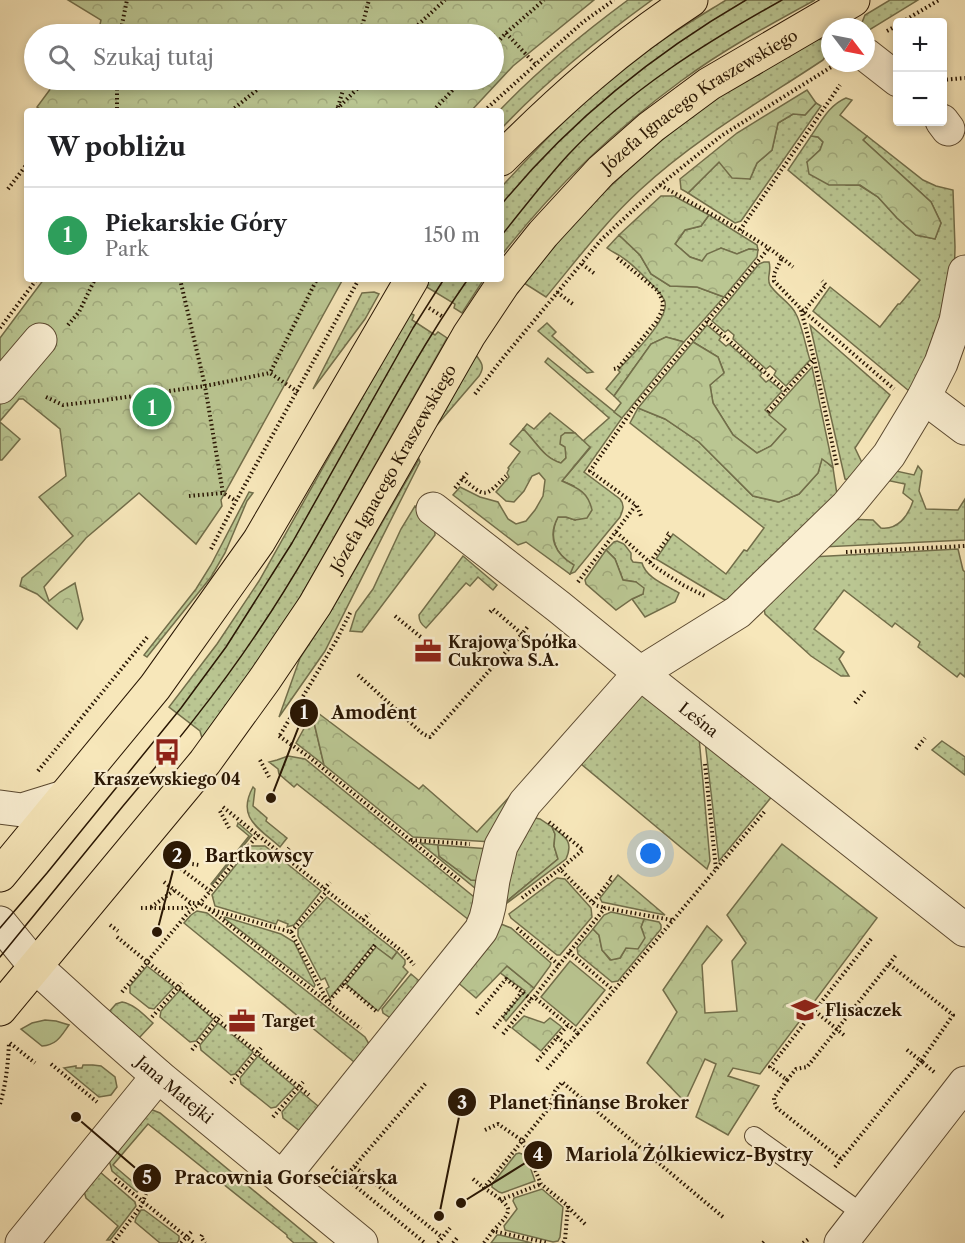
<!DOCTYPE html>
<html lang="pl">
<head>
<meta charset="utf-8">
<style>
	:root { --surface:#fff; --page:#f6f6f6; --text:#202124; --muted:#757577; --line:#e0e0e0; --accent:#8f2418 }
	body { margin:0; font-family:"Libre Caslon Text",serif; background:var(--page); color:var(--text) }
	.controls { position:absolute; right:18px; top:18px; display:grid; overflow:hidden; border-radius:6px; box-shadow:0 3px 9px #0003 }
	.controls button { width:54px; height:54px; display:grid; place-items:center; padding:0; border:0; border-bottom:2px solid var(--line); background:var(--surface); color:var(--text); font:30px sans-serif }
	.compass { position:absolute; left:821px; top:18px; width:54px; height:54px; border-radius:50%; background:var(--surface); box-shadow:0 3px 9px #0003; rotate:122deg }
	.you { position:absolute; left:651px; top:854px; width:21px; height:21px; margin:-15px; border:4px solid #fff; border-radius:50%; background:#1a73e8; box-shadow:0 0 0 9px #1a73e833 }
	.badge { display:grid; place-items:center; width:39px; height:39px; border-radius:50%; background:var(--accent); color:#fff; font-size:20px; font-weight:700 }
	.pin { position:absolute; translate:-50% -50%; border:3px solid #fff; box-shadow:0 2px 6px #0006 }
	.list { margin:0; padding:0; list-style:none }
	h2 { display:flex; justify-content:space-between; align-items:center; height:78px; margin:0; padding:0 24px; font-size:26px }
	h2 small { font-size:20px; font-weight:400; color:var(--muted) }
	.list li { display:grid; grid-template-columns:39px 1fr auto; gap:18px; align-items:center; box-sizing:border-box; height:96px; padding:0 24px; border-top:2px solid var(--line) }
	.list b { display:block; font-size:22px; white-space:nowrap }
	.list p { margin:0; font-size:20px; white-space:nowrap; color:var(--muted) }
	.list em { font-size:20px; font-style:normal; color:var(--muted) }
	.icon { flex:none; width:33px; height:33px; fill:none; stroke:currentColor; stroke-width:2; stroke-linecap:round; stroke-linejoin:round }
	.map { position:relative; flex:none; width:965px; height:1243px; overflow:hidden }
	.search { position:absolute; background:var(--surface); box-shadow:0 3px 9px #0003; left:24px; top:24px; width:480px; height:66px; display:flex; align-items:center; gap:15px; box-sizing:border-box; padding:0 21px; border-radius:33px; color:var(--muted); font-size:22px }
	.panel { position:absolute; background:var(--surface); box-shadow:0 3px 9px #0003; left:24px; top:108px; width:480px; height:174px; border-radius:6px }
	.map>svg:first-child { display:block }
	.grass { fill:url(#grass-dots); stroke:#726e4a; stroke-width:1.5 }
	.forest { fill:url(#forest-crowns); stroke:#726e4a; stroke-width:1.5 }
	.garden { fill:#bac692; stroke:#726e4a; stroke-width:1.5 }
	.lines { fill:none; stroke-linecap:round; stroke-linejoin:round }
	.service-casing { stroke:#5c4a31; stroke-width:20 }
	.minor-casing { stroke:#5c4a31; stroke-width:35 }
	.primary-casing { stroke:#291603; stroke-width:35 }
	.path { stroke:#291603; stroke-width:4; stroke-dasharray:1.5 3; stroke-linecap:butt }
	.service { stroke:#faefd2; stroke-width:18 }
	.minor { stroke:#faefd2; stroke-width:33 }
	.primary { stroke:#f7e7ba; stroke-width:33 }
	.tram { stroke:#291603; stroke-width:1.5 }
	.labels { text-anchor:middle; stroke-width:4.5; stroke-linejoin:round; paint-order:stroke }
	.street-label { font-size:16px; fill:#291603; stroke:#faefd2 }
	.poi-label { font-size:16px; font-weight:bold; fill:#291603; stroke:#faefd2; text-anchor:start }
	.leader { fill:none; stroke:#291603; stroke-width:2 }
	.callout-dot { fill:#291603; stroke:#faefd2; stroke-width:2 }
	.mark-label { font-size:18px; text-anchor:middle; font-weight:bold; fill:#fff }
	.callout-label { font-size:18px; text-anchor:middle; font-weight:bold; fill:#291603; stroke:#faefd2; stroke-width:4.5; stroke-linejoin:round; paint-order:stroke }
</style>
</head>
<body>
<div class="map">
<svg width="965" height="1243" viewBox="0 0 965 1243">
	<defs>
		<pattern id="grass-dots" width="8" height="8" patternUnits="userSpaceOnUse" patternTransform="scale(1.5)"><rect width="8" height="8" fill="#bac692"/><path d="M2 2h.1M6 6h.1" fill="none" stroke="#a0a97c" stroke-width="1.8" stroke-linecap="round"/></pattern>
		<pattern id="forest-crowns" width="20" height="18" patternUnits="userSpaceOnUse" patternTransform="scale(1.5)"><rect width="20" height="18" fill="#bac692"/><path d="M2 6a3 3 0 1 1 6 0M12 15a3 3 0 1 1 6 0" fill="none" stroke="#a0a97c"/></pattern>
	</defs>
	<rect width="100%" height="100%" fill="#f7e7ba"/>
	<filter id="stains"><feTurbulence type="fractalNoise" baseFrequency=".00333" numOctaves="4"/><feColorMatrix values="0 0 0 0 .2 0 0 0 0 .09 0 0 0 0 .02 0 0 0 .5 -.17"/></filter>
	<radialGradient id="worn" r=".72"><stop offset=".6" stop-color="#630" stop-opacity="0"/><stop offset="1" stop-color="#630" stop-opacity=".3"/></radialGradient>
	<g class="grass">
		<path d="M628,0H652C598,39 546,81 501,129V111H499C538,70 582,34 628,0Z"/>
		<path d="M726,0H815C769,25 723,50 681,81C613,131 552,190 501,256V187L505,183C543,142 582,101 627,66C658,41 692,21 726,0Z"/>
		<polygon points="890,0 918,0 866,32 866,27 862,27 861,25 865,15"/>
		<path d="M816,39L825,40L829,45L828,53L823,60C761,101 695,139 640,190C605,222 576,261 546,297L524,283C539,265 553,247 568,230C613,181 667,132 722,95C753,75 785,57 816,39Z"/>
		<polygon points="816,103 821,106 741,221 735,223 688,193 719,162 750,179 757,163 772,150 778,123 793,114 805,115"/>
		<polygon points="811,136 818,137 823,142 820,150 807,162 846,185 859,185 878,197 897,218 916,235 935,239 941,223 931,202 863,140 867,136 923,180 936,186 953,190 955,247 954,286 937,350 909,391 813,311 830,287 880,327 898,304 900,304 920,280 788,170"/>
		<polygon points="709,215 757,245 758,250 749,249 737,254 721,248 702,261 690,257 675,244 685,230 701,226"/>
		<path d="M619,235L640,255L651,274L670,286L697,287L724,297L684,342L666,337L651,344L614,396L606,389L620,372L618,370C630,357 669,320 665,302C663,293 631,263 623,258C618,254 612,252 607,248Z"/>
		<path d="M764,262H769C772,271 766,278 770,285C777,296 791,303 796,314C802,325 806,348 810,360L786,386L774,375L776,371L770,366L766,369L733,339L734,335L728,330L725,332L712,321L759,264Z"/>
		<polygon points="430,279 484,279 462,313 454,308 455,304 425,286"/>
		<polygon points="374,292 379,294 365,319 313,389 362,293"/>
		<polygon points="410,313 414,315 412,320 435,335 438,332 447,338 295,606 270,645 202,738 200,731 169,707 217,644 259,581"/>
		<polygon points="547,323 556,332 552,336 593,372 587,373 538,331"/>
		<polygon points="707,325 721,337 719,340 726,346 729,344 762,373 760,376 766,382 769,380 782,391 765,410 786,429 771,446 757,453 733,435 713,403 710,385 724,372 718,357 693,342"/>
		<polygon points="810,325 890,395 855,448 866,471 857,481 845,479"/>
		<path d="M476,355C482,363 485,367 479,376L437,425Z"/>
		<path d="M548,358L622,418L584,472L620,499C625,505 623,510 620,517L575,572L570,574L573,565C555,554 548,537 558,517H566L575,520L574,486L562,481L590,448L583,441L609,418L545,362Z"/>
		<polygon points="638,408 665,419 699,442 753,496 778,502 799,494 818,473 822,458 833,468 838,501 731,602 723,599 656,559 673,534 726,574 744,550 747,551 764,528 630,423"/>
		<path d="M550,413L575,433H565L566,458L561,463C543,458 536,441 523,429L527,424L534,429Z"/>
		<polygon points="419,459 420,462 325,651 279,717 300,658 332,609"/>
		<path d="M918,466L922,471L919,491L926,509L958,510L965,499V540L823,547L844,519L873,520L881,528C898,530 908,516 913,501L903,493L905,484L881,479L887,469L914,475Z"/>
		<polygon points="249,492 253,493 247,501 225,553 211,577 147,657 144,655 196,589 211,565"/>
		<path d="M415,506C430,514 435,517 435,535L362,632L350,631L356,612L373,589L401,529Z"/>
		<path d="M617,541L624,544L631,553V559L633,562L642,563C646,578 666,585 679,593L675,602L645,617L632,599L643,594L636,582L623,580L615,559L606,550L614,542Z"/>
		<polygon points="958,549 963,570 965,572 965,677 960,673 957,677 918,647 920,642 895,623 892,627 844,590 814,629 844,652 839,659 849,676 841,676 811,656 765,614 764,608 811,557"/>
		<path d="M463,556L497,585L493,590L478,577L470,586L466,583L426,628C421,624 419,621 419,615Z"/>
		<polygon points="639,688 699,737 710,861 707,869 575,759"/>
		<polygon points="312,714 324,765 296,743"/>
		<polygon points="705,741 773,795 719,861"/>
		<polygon points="942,741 965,757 965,775 932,750"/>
		<polygon points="288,756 305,759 479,901 474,924 297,784 294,787 279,774 278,769 269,762 277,760"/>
		<path d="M253,787L255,789L253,806L267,818L266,821L287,838L280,847C259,828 236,818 253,787Z"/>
		<polygon points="535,818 540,819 552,827 555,834 554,846 558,859 506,902 510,856"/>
		<polygon points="238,823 252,835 212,885 211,884 249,836 237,826"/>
		<polygon points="420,843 438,845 439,856 471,880 482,881 481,893"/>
		<polygon points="251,846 265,846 321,891 294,925 287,927 288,924 278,920 276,924 215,906 212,895"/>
		<polygon points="618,875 665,915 602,902 600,898"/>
		<polygon points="557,878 565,879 591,908 592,917 560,955 557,955 511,918 509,914"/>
		<polygon points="327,897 397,952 392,959 373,945 330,998 326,989 329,987 325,978 321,980 298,936 298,929"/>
		<polygon points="197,911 207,913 365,1037 372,1049 359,1066 184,923 191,915"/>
		<polygon points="225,917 281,934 294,942 315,985 314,987 224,918"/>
		<polygon points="644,919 659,922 661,925 661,929 618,981 612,982 578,954 577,948 593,929 599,935 602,950 610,960 620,958 626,948 643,932 641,927"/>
		<polygon points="147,966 174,987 154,1009 149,1008 130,993 130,986"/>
		<polygon points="507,966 534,988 506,1021 503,1017 525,991 499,972"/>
		<polygon points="411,974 424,985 395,1021 383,1013 382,1009"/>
		<polygon points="180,990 213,1019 196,1041 190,1042 160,1017 161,1011"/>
		<path d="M122,1002C134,1004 144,1015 153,1023L139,1038L109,1012L116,1004Z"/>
		<polygon points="218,1023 253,1052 235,1074 231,1075 201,1050 200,1045"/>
		<polygon points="258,1056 295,1087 276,1107 271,1108 241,1084 240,1078"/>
		<polygon points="83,1065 93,1065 101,1066 115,1077 117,1087 111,1095 99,1097 64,1068 76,1066 76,1068 82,1068"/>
		<polygon points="300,1091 324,1111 305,1135 283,1118 282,1112"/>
		<polygon points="150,1109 160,1113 317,1243 294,1243 287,1237 287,1235 148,1124 113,1165 140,1188 137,1192 112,1171 109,1160"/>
		<polygon points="100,1172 135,1202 136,1206 110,1240 107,1240 118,1226 86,1198 84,1191"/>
		<polygon points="141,1210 144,1210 147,1212 179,1236 179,1240 177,1243 160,1243 135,1222 136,1218"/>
	</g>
	<g class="forest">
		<polygon points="68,0 594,0 513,66 471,111 43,111 37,107 57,80 494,80 494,34 94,34 99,29 101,20"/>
		<polygon points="807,90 816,103 805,115 793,114 778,123 772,150 757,163 750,179 732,178 719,162 688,193 681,189 680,179 737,133"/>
		<path d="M846,98L852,100L840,115L867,136L863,140L931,202L941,223L935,239L916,235L897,218L878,197L860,185H829L809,174L807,162L820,150L823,142L818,137L811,136C821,122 829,105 846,98Z"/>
		<polygon points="661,196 674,196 709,215 701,226 685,230 675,244 690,257 702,261 707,254 721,248 737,254 749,249 758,250 757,257 724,297 697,287 670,286 651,274 640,255 619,235"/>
		<polygon points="44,279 343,279 221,500 222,506 196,544 139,493 86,538 44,587 49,601 60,592 75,583 83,619 77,629 37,594 20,586 22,578 73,536 39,497 66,476 60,429 23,399 19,399 0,421 0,338"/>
		<polygon points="666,337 684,342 622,418 614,412 621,403 614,396 651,344"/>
		<polygon points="693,342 718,357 724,373 710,385 713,403 733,435 757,453 771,446 786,429 769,415 812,367 833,467 822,459 818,473 799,494 779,502 753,496 699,442 665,419 638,408"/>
		<polygon points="0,422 20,439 2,460 0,460"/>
		<path d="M523,429C536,441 543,458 561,463L566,458L565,447L560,444L561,436L565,433H575L590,447L562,481C578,488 588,492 592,510L587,518L575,520L566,517H558C547,537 555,554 574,565L570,574L526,542L518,545L453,495L460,487L480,497L498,502L508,519L516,524L526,521L535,510L543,496L545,480L539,473L532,476L524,491L514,502L506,501L496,492L509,477L507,473L509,469L508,468L520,452L510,444Z"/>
		<polygon points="606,550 615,559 623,580 636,582 644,588 643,594 632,599 616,610 586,584 585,580"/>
		<polygon points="314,710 419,789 423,785 477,832 523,782 492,842 413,837 324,765 312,714"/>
		<polygon points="782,844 877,918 760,1074 733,1068 728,1076 759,1086 728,1135 696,1117 716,1064 705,1059 685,1102 647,1063 677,1012 663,990 707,926 722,940 702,965 705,1013 737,1011 732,961 746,943 727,915"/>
		<polygon points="438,845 489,849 482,881 471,880 439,856"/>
		<polygon points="611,912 644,919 641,927 645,938 638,949 626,948 620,958 611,960 602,950 599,935 593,929 604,915"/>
		<polygon points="501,924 511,928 551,963 550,966 534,988 507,966 476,998 456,981"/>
		<polygon points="376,947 392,959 397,952 405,960 405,964 403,967 408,972 378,1011 346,984"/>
		<polygon points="524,1016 544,1023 550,1018 562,1027 541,1051 512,1028"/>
	</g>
	<g class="garden">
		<path d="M552,827C565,837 574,841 566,859L507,903L506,902L558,859L554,846L555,834Z"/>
		<polygon points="570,961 605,990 576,1026 541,997"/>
		<path d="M45,1020L56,1021L69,1025C61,1036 57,1045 42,1046L21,1029L32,1023Z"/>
		<polygon points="519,1153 525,1155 527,1158 535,1181 502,1193 499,1192 492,1187 492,1184 516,1154"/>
		<polygon points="542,1189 563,1207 560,1237 558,1241 553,1242 505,1230 504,1226 517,1209 513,1201 514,1198"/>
		<polygon points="497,1235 500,1235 532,1243 491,1243"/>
	</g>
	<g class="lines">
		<defs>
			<polyline id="service" points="754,1136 863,1214"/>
			<g id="minor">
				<polyline points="866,55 898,80"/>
				<polyline points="942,121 948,129"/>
				<polyline points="0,387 40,340"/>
				<polyline points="924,397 965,428"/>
				<path id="s1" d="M433,509L559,607L640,673L965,930"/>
				<polyline points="0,807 22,810 64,797"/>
				<path id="s2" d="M0,923L36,967L91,1017L158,1076L361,1243"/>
				<polyline points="282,1178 481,930 486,918 489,906 493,880 501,846 525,803 640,673 738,612 847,506 889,455 924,397 941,363 956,321 965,272"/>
				<polyline points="22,1243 158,1076"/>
				<polyline points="841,1243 965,1083"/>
			</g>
			<g id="primary">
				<path d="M501,159C560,100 620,46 691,0"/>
				<polyline points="0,875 155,687 259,541 412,279"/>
				<path id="s3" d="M0,1009L205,762L265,679L315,605L469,335L503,284L543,234L601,171L651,127L709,84L853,0"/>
			</g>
		</defs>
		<use href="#service" class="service-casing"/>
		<use href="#minor" class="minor-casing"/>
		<use href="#primary" class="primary-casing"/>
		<g class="path">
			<polyline points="902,22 939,0"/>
			<polyline points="887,31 898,25"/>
			<polyline points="506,33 535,64"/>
			<polyline points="120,34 127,0"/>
			<polyline points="346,34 362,30 366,34"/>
			<polyline points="360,34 369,0"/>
			<polyline points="408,34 445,0"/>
			<polyline points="494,46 506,33 544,0"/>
			<polyline points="117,80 117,111"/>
			<polyline points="942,80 965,78"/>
			<polyline points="338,107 346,80"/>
			<polyline points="337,109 366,80"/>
			<polyline points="231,111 269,80"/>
			<polyline points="433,111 462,80"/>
			<polyline points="484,111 583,22 614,0"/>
			<polyline points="660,185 740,230 769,248 782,258 774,274 774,281 801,309 894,389"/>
			<polyline points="8,189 27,164"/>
			<polyline points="740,230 840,85"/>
			<polyline points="782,258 793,267"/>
			<polyline points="582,264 595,274"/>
			<polyline points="180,279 205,386 223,493 236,501"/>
			<polyline points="557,292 574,305"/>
			<polyline points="429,308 443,317"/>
			<polyline points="801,310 814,359 837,466"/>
			<polyline points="803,312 826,285 822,281"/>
			<polyline points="707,321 786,391 814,359"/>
			<polyline points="68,325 79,312 95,279"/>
			<polyline points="0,328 37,279"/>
			<polyline points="614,369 618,368 656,322 662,311 663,302 658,291 615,256"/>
			<polyline points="298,392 270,373 317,279"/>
			<polyline points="475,394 503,358 601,240 660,185 721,136 836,64"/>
			<polyline points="46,397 63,405 98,401 205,386 270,373"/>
			<polyline points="768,412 786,391"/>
			<path d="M462,478C486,498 484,498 506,476"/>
			<polyline points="455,488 467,473"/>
			<polyline points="189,496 223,493"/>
			<polyline points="637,506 641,516"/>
			<polyline points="616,532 655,567 683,585 705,596"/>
			<polyline points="211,549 236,501 359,279"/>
			<polyline points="846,552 965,546"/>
			<polyline points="650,562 670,535 667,533"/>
			<polyline points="578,582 636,505 590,471 635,406 769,248"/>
			<polyline points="490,612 493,609 522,634 529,625"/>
			<polyline points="395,616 422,638"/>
			<polyline points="358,675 423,734 430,737 522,634"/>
			<polyline points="855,703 865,691"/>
			<polyline points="280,735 336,641 351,611"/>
			<polyline points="279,736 309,757 460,881"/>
			<polyline points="916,749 925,738"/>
			<polyline points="260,760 269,777"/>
			<polyline points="705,764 716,869"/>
			<polyline points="38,771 149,635"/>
			<polyline points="223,807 404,953 414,965"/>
			<polyline points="220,811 229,828"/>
			<polyline points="549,822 583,850 560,869 595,905 605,908"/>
			<polyline points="411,840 470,844"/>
			<polyline points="283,856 289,848"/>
			<polyline points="179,862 199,865"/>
			<polyline points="177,866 210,891"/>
			<polyline points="164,882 191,903"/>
			<polyline points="324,889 330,882"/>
			<polyline points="522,898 560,869"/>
			<polyline points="593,902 612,878 608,875"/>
			<polyline points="151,907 175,890"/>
			<polyline points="141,908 186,908 191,903 200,903 209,909 291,932 327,891"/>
			<polyline points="209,909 361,1029"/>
			<polyline points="363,920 369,913"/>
			<polyline points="110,925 118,931"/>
			<polyline points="517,928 559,965 534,997 578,1033 765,811"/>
			<polyline points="291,932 328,1002 344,984"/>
			<polyline points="117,937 309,1095"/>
			<polyline points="871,939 770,1067 787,1080 796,1069 807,1067 889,964 953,1015 921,1061 934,1072"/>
			<polyline points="375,945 344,984 376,1011"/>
			<polyline points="569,952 613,990"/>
			<polyline points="889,964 896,955"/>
			<polyline points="559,965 605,908 672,920"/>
			<polyline points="122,992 188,913 200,903 258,835"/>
			<polyline points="815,1011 845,1036"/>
			<polyline points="477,1014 506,979 532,1000"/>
			<polyline points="152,1017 182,983"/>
			<polyline points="494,1028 522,992"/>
			<polyline points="503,1034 533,997"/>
			<polyline points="557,1037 567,1045"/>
			<polyline points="10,1043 35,1063"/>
			<polyline points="192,1050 221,1015"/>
			<polyline points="537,1061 568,1025"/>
			<polyline points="51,1064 97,1102"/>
			<polyline points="547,1069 578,1033"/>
			<polyline points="787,1080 774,1098 774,1101 777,1108 842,1160"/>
			<polyline points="231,1083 261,1048"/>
			<path d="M0,1104C6,1084 8,1064 9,1043"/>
			<polyline points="273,1117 303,1082"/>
			<polyline points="485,1130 498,1124 523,1141 541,1184 568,1206 565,1240 563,1243"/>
			<polyline points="332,1167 425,1243"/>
			<polyline points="355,1167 442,1237"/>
			<polyline points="835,1167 921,1061 906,1049"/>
			<polyline points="345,1177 426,1083"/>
			<polyline points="115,1179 194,1243"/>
			<polyline points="473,1179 484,1188"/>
			<polyline points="500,1200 541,1184"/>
			<polyline points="568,1207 586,1225"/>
			<path d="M493,1231C497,1226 507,1218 508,1211C510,1204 490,1192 484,1188L549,1108L555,1091L562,1082L723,1217"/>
			<polyline points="202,1235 201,1237 205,1243"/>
			<polyline points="113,1243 141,1206 146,1194"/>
			<polyline points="181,1243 192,1231"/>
			<polyline points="438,1243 450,1228"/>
			<polyline points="453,1243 457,1238"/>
			<polyline points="484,1243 493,1231 548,1243"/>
			<polyline points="763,1243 766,1240"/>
			<polyline points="803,1243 810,1238"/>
		</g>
		<use href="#service" class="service"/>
		<use href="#minor" class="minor"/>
		<use href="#primary" class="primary"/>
		<g class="tram">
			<path d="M501,205C569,122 653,54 746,0"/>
			<path d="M501,236C523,209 544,181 568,155C629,90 705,43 782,0"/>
			<polyline points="0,928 47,873 181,708 226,647 292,543 413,328 444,279"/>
			<path d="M0,957C41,906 82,856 123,806C171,749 218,692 259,630C335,517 390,391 468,279"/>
		</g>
	</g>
	<defs>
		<symbol id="office-bare" viewBox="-9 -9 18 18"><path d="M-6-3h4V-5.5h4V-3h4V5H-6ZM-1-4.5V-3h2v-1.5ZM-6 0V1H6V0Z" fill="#8f2418" stroke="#faefd2" stroke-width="2.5" paint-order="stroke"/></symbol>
		<symbol id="bus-bare" viewBox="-9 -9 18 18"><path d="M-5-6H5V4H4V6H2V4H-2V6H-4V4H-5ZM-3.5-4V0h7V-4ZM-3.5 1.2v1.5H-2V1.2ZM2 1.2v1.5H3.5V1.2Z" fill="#8f2418" stroke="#faefd2" stroke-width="2.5" paint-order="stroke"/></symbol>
		<symbol id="school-bare" viewBox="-9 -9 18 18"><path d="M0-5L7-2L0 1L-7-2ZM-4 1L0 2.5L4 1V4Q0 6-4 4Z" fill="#8f2418" stroke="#faefd2" stroke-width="2.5" paint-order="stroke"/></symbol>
	</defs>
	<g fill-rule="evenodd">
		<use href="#office-bare" x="409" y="632" width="38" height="38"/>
		<use href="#bus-bare" x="148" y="733" width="38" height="38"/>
		<use href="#school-bare" x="786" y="991" width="38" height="38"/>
		<use href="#office-bare" x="223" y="1002" width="38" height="38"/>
	</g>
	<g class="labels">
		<g class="street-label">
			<text dy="6" stroke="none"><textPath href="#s3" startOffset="1156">Józefa Ignacego Kraszewskiego</textPath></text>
			<text dy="6" stroke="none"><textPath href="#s3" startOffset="670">Józefa Ignacego Kraszewskiego</textPath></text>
			<text dy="6" stroke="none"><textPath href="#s1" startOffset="339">Leśna</textPath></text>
			<text dy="6" stroke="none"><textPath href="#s2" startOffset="242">Jana Matejki</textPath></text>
		</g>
		<g class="poi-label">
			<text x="448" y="648">Krajowa Spółka<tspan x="448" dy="18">Cukrowa S.A.</tspan></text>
			<text x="167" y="785" text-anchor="middle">Kraszewskiego 04</text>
			<text x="825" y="1016">Flisaczek</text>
			<text x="262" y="1027">Target</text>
		</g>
	</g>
	<path class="leader" d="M271 798L304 713M157 932L177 855M439 1216L462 1102M461 1203L538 1155M76 1117L147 1178"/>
	<g class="callout-dot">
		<circle cx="271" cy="798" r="6"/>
		<circle cx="157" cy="932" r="6"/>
		<circle cx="439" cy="1216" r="6"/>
		<circle cx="461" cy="1203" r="6"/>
		<circle cx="76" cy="1117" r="6"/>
		<circle cx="304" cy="713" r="15"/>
		<circle cx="177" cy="855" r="15"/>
		<circle cx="462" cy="1102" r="15"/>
		<circle cx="538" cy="1155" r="15"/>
		<circle cx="147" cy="1178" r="15"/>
	</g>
	<g class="mark-label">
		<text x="304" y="719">1</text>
		<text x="177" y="862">2</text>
		<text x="462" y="1109">3</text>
		<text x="538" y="1161">4</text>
		<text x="147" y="1184">5</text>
	</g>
	<g class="callout-label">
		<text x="374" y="719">Amodent</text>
		<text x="259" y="862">Bartkowscy</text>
		<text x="589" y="1109">Planet finanse Broker</text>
		<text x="689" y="1161">Mariola Żólkiewicz-Bystry</text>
		<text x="286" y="1184">Pracownia Gorseciarska</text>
	</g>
	<rect width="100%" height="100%" filter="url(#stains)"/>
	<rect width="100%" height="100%" fill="url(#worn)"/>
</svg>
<div class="controls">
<button>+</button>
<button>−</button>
</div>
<svg class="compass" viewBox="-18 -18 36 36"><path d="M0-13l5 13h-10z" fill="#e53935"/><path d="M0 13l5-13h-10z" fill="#757577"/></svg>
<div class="you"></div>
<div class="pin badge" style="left:152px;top:407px;background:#2e9e5b">1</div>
<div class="search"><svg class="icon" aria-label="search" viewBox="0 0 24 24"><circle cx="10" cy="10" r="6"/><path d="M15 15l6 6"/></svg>Szukaj tutaj</div>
<section class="panel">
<h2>W pobliżu<small></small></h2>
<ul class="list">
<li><span class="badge" style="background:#2e9e5b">1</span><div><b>Piekarskie Góry</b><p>Park</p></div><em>150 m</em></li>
</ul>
</section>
</div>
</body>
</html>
